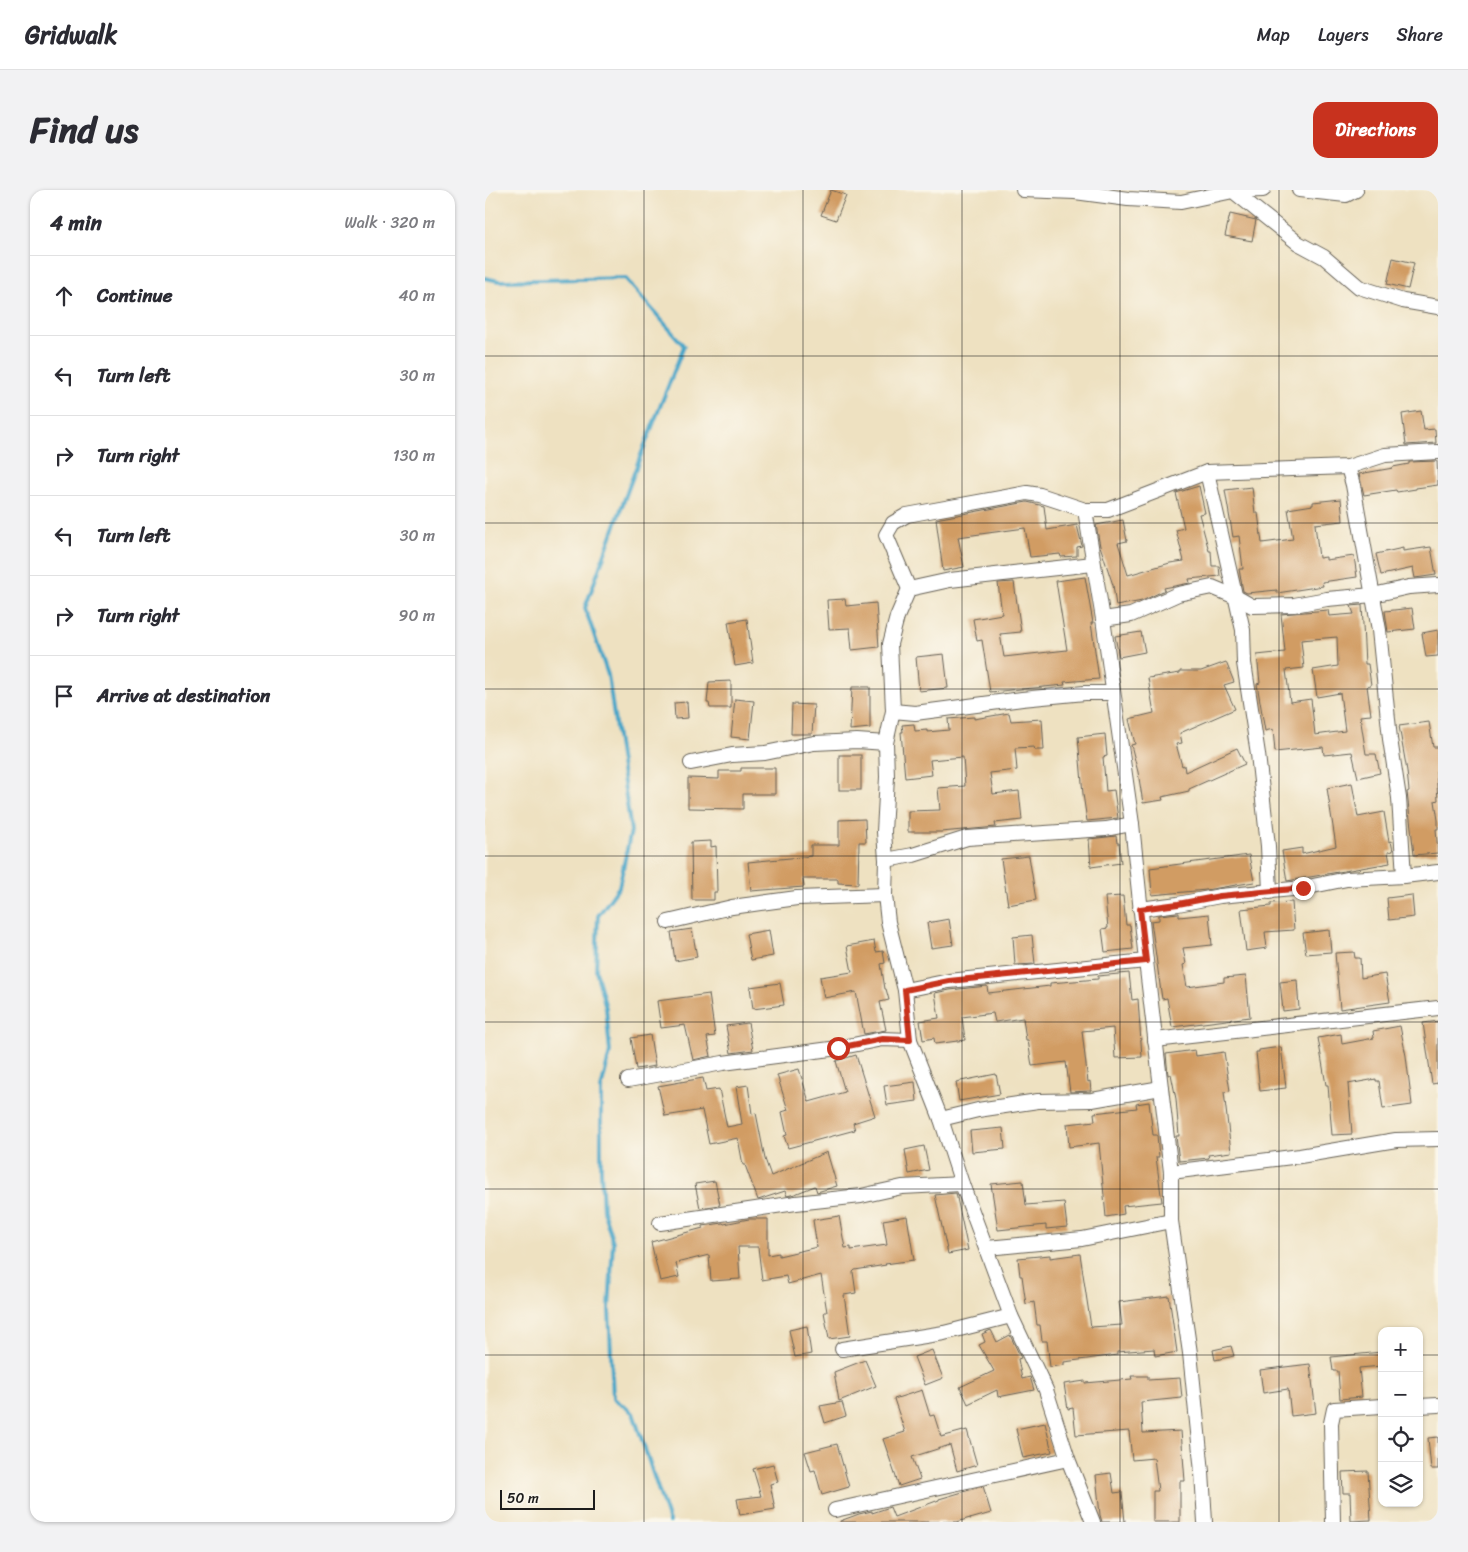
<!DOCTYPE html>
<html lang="en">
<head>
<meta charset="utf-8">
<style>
	:root { --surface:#fff; --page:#f2f2f3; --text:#2b2b33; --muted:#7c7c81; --line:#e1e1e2; --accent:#c8321e }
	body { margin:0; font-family:Sriracha,sans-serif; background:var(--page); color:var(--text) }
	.controls { position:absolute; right:15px; bottom:15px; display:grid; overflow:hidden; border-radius:10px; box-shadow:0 1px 4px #0004 }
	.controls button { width:45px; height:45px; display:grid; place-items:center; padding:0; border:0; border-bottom:1px solid var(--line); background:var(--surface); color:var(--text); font:25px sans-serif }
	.scale { position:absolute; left:15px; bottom:12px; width:95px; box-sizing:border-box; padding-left:5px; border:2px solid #1c1c1c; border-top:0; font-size:14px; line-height:18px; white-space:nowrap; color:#1c1c1c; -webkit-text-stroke:4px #fbf7ec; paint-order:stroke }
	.stop { position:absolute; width:15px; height:15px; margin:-11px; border:4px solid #c8321e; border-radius:50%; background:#fff }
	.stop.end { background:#c8321e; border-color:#fff; box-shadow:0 1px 5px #0008 }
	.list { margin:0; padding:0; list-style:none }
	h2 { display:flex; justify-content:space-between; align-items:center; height:65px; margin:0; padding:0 20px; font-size:21px }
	h2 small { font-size:16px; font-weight:400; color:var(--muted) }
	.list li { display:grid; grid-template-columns:32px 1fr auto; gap:15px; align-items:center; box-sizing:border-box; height:80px; padding:0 20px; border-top:1px solid var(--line) }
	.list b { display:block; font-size:19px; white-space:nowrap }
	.list em { font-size:16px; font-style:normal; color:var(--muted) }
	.icon { flex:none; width:28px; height:28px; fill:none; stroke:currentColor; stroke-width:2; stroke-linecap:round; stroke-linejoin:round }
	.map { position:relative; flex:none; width:953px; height:1332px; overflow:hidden; border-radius:15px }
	header { display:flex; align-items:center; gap:30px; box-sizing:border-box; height:70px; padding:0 25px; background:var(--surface); border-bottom:1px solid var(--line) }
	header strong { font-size:24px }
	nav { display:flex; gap:28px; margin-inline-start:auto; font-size:18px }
	.intro { display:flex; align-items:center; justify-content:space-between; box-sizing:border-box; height:120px; padding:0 30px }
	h1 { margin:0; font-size:35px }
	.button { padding:12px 22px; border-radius:15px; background:var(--accent); color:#fff; font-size:18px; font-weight:700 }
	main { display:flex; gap:30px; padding:0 30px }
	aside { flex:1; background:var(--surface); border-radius:15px; box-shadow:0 1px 4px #0004 }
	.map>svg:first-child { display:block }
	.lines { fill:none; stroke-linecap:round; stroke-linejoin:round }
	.stream { stroke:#4aa6c8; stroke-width:4 }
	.building { fill:#d19c63; fill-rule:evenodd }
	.street-casing { stroke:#666156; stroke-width:16 }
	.street { stroke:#fff; stroke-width:14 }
	.route { stroke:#c8321e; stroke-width:6 }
	.grid { fill:none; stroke:#1c1c1c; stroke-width:1; stroke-opacity:0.55 }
</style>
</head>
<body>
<header>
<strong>Gridwalk</strong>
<nav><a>Map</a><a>Layers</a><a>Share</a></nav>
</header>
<div class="intro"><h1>Find us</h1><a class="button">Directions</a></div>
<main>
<aside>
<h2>4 min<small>Walk · 320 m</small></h2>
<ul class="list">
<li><svg class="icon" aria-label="ahead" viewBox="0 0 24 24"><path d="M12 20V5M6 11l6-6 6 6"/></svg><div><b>Continue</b></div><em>40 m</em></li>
<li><svg class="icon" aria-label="left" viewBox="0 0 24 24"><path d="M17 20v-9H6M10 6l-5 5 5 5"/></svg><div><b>Turn left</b></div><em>30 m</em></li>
<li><svg class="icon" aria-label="right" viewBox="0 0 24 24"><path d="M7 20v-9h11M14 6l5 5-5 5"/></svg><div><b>Turn right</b></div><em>130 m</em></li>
<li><svg class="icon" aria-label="left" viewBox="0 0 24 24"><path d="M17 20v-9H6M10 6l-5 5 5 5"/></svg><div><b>Turn left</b></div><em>30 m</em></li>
<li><svg class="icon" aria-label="right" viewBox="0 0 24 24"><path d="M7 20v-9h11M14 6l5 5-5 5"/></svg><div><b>Turn right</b></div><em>90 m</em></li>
<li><svg class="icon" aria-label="arrive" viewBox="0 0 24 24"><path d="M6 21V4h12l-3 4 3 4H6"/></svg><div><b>Arrive at destination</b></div></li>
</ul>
</aside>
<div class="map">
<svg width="953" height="1332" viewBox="0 0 953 1332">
	<rect width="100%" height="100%" fill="#fbf7ec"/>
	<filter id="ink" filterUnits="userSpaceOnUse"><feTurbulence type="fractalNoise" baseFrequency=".02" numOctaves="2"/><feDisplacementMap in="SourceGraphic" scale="10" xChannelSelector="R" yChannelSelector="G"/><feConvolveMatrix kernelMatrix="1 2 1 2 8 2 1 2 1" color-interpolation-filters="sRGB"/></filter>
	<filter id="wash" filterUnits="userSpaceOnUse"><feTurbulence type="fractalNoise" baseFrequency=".0096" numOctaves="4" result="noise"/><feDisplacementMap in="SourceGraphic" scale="20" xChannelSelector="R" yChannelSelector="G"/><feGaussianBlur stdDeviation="1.12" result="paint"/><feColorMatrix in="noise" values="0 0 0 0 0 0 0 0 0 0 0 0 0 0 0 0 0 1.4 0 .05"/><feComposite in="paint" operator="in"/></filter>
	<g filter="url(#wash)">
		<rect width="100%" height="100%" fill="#eee1c1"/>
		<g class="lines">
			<polyline class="stream" points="0,88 14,91 140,88 199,156 152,275 100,418 123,485 146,641 134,697 113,726 111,781 121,818 125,862 116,899 116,981 118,1020 128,1052 124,1119 128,1208 148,1223 184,1332"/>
		</g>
		<g id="blocks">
			<g class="building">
				<polygon points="346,0 361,5 351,30 336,25"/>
				<polygon points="745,24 771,30 767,51 740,46"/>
				<polygon points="908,68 929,73 923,99 902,94"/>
				<polygon points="936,221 939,240 950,239 951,253 921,255 917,224"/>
				<polygon points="952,271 953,295 931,298 931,299 912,302 911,300 879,305 874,284 908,278 908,277 924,274 924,272"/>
				<polygon points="714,296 720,323 714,324 724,361 726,361 727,376 734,376 735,386 704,389 705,393 679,398 680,400 657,411 631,416 628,395 615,356 611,335 638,330 642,351 633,353 643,385 685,373 699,371 691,340 699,338 691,303"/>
				<polygon points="767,297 770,323 773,323 777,353 808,349 803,319 828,315 828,312 856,309 858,331 830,334 834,368 841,367 841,370 869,366 872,387 837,392 838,396 792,403 792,400 762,403 758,401 754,379 758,379 754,346 748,347 740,300"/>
				<polygon points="542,312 559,316 562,340 592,335 597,356 592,357 592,366 576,367 575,364 545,367 540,338 473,347 479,377 458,381 451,329"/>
				<polygon points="946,357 951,385 930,388 928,378 896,385 891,364 918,358 918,361"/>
				<polygon points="600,387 608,433 606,433 614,489 579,492 580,495 505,502 497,450 492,451 488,429 517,424 513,393 529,392 536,442 515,444 519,467 582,460 571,391"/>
				<polygon points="360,409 361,416 391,413 394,457 367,460 365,438 344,439 342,410"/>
				<path d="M877,415L880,474H883L886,495L882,496L886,525L875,526L881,564H891L895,583L873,588L867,562L839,565L838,557L790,562L788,539L780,541L772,494L775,493L772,465L800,462L796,424L843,420L844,426L869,424L866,416ZM852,447L853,476L828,480L832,507L855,503L860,541L830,545L826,509L805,512L801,480L819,478L816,450Z"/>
				<polygon points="927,418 930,439 903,442 900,421"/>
				<polygon points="262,429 268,473 250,476 243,432"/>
				<polygon points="953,440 953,466 941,467 937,443"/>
				<polygon points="656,442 660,462 634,467 630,446"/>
				<polygon points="459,464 463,498 434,501 431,467"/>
				<polygon points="741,472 749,492 739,495 750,519 695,543 697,553 691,554 697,576 699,575 700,582 752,558 760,574 704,599 704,601 677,607 678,610 658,613 653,582 646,555 650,554 644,529 669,523 663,488 695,483 695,481 716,481"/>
				<polygon points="246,491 246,518 225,518 224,513 222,513 224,492"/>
				<polygon points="367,497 385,497 385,538 365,540"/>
				<polygon points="250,509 269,511 265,549 246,547"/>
				<polygon points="202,512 203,528 190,529 189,513"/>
				<polygon points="307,514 329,515 327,544 306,544"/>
				<polygon points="524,523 526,531 557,529 559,560 550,560 549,557 530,558 532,580 505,583 508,604 534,601 537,630 510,633 511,637 456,642 423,642 423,621 455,620 453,598 480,596 478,567 445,570 447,585 420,588 416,542 418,542 417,535 429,534 430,541 442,540 442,542 464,540 463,529 489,527 489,529"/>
				<polygon points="944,532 948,557 953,557 953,581 951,581 953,610 950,611 953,630 953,639 951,639 953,663 929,665 922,602 924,601 922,581 914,536"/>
				<polygon points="620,544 622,566 618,567 621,601 629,600 633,628 602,631 598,604 593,547"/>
				<rect x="354" y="565" width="22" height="35"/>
				<polygon points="256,578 290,578 290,604 258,604 258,619 203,618 203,588 234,589 234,581 256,581"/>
				<polygon points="867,593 873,627 899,622 904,652 906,651 908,661 903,662 905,673 802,691 797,661 817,658 817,664 851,656 842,598"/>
				<polygon points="380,629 381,652 374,652 373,694 353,693 353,689 318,689 319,697 266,701 263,672 326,666 326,655 354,655 354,630"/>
				<polygon points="631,646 632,653 634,653 636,673 606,677 604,649"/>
				<polygon points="226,651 226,657 231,656 232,702 229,702 229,710 207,710 206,652"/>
				<polygon points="764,665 769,692 721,700 667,705 665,678"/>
				<polygon points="544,666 551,710 523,715 516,669"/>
				<polygon points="927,705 929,727 904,730 902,708"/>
				<polygon points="638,706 641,735 645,735 648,759 620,762 617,739 623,738 620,707"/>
				<polygon points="807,712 809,740 780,742 782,758 761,761 756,719 786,716 786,713"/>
				<polygon points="694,723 694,727 724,724 727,755 698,758 701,774 698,775 702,797 739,792 739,788 761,786 765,827 687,837 682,808 677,809 666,731 674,730 674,725"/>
				<polygon points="464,729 468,755 446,758 442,733"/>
				<polygon points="207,739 212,767 190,771 186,742"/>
				<polygon points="284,740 288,766 266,770 261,744"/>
				<polygon points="844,740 846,762 821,764 818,743"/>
				<polygon points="547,745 550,774 530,775 528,747"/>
				<polygon points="389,751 391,762 398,761 400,773 396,774 400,799 401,799 404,810 395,812 401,840 379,844 371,802 339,808 335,787 367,782 362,756"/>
				<polygon points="869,762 870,768 875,768 876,788 900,784 905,812 855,819 850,763"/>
				<polygon points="644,783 647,810 653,809 657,867 630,868 628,838 597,841 603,892 605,891 606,901 585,902 581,872 547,876 543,850 541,850 538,828 510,832 508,823 477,827 480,850 450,854 449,848 438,850 435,831 454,828 450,803 465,800 502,796 503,803 565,796 565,793 613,789 613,786"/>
				<polygon points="812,790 814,819 798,821 795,792"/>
				<polygon points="295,793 299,815 268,819 265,797"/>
				<polygon points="224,804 230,846 222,847 226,866 208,870 200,835 176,838 172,811"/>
				<polygon points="953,831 953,893 947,894 938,833"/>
				<polygon points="263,833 268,860 246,863 241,836"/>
				<polygon points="915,836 921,866 927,915 898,919 894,891 891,891 891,889 863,894 867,944 847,945 843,895 841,895 833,848 856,844 857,854 889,848 888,841"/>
				<polygon points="165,845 170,876 151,879 146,848"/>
				<polygon points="796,857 801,898 775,901 771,862 774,862 774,860"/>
				<polygon points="710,860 711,866 739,862 745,901 739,902 746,962 723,965 724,968 694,971 691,946 694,946 691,909 686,884 683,885 681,864"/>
				<polygon points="371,865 390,926 368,933 370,940 303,958 299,946 302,945 297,922 303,920 292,885 314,879 324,912 360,902 351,871"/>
				<polygon points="511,884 515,904 474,911 471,892"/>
				<polygon points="218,888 221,901 234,899 242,937 257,934 251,897 263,895 267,924 271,923 280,969 286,986 342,962 352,996 332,1002 330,996 310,1004 302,1006 300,1001 273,1010 260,975 258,975 253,948 224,954 217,920 180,926 173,896"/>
				<polygon points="430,892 432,911 402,915 399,896"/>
				<polygon points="664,912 668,945 672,945 674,967 671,967 677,1012 638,1016 639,1024 621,1027 614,953 584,957 582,934 610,931 609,923 652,918 651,914"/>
				<polygon points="518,938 520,959 487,962 485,941"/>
				<polygon points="439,956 444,980 424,984 420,960"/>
				<polygon points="230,991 235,1015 215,1018 210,994"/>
				<polygon points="538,991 541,1015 579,1012 582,1037 561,1039 561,1035 513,1040 506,994"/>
				<polygon points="471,1003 483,1060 463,1064 450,1005"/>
				<polygon points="354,1026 360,1058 366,1057 366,1060 402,1055 398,1030 422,1026 429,1070 400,1074 401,1075 370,1080 368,1082 371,1103 359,1105 365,1146 344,1149 339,1122 342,1122 336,1085 303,1094 301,1086 277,1090 273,1057 253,1057 255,1089 226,1091 224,1065 191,1073 194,1087 175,1091 166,1052 218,1038 218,1036 238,1033 239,1034 264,1029 283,1029 283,1065 294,1063 294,1066 332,1057 328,1030"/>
				<polygon points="595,1064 606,1137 637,1135 634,1112 684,1106 692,1162 670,1166 669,1159 632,1162 632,1165 579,1172 579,1175 565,1177 562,1151 557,1151 555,1135 552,1135 549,1112 541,1114 537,1086 535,1086 533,1068 565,1065 565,1068"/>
				<polygon points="322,1136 326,1164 310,1167 304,1140"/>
				<polygon points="506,1140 512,1152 525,1145 536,1168 533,1169 537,1189 545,1187 549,1200 513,1207 512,1200 483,1214 475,1197 509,1181 494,1155 500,1152 497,1144"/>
				<polygon points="746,1156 749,1166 730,1170 728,1160"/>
				<polygon points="447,1160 458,1188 440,1195 429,1167"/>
				<polygon points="897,1162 897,1176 874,1178 877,1207 855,1209 853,1181 848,1181 846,1167"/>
				<polygon points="380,1170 391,1196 354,1211 349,1182"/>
				<polygon points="825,1174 831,1223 806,1226 803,1199 778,1203 775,1180"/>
				<polygon points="646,1186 663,1186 663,1190 695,1188 697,1208 656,1212 658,1243 696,1241 700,1291 695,1291 695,1332 668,1332 668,1301 673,1301 669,1268 647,1270 644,1241 591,1245 588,1218 583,1219 579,1194 600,1191 600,1193 647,1189"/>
				<polygon points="437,1200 445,1226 449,1225 456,1247 482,1240 492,1275 472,1281 465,1255 427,1267 435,1289 414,1296 398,1249 420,1242 409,1209"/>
				<polygon points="357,1212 361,1226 340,1233 335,1216"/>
				<polygon points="560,1233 567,1262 538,1268 531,1239"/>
				<polygon points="953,1247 953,1279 946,1279 943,1248"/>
				<polygon points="352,1254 364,1297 337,1305 330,1280 326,1281 320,1262"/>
				<polygon points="288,1274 293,1292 285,1294 290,1319 255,1325 252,1309 276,1306 268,1279"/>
				<polygon points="883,1281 886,1330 866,1331 865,1303 858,1303 857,1282"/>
				<polygon points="626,1283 629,1303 637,1302 640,1332 617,1332 615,1325 611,1285"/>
				<polygon points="498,1296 506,1323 485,1329 485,1328 472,1332 355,1332 355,1331 374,1324 387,1321 387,1323 405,1317 409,1327 454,1310 454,1309"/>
			</g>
		</g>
	</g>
	<g filter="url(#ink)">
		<use href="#blocks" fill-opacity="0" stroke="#666156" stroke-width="1"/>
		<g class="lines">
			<defs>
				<g id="street">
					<polyline points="538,0 590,2 643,9 696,12 748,1 813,53 839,67 874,97 918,111 953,117"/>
					<polyline points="748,0 748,1 778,0"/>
					<polyline points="814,0 861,5 871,0"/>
					<polyline points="863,277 868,295 894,440 905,549 914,608 919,686"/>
					<polyline points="722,282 758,440 759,473 773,564 783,656 785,702"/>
					<polyline points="600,320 618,429 647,634 661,771 686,982 686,1031 705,1163 717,1282 720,1332"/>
					<polyline points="424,399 465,390 608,374"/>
					<polyline points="618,429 646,425 693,404 727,397 751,407 767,416 809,415 842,409 888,405 924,397 953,395"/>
					<polyline points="408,521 430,523 537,509 600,503 628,503"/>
					<polyline points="206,573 247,565 280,563 329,553 372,551 401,553"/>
					<polyline points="401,670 428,665 482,648 621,639 647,634"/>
					<polyline points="655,719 693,714 735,706 818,698 862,689 919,686 953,682"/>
					<polyline points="183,732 247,717 312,708 400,705"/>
					<polyline points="420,800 464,791 661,771"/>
					<polyline points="670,850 953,818"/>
					<polyline points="143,890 238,873 353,858 397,849 425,850"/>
					<polyline points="456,929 493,920 553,911 607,910 676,898"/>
					<polyline points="686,982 815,966 911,950 953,949"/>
					<polyline points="175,1033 311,1013 376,1006 417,997 477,994"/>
					<polyline points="502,1058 597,1049 686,1031"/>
					<polyline points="357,1159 459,1143 526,1126"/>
					<polyline points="934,1216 953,1215"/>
					<polyline points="350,1320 583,1269"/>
					<polyline points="608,1332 583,1269 561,1200 526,1126 477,994 456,929 425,850 420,800 403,732 400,705 401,670 399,642 402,587 401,553 408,521 405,454 412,427 424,399 401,345 408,333 422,325 542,303 555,305 600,320 623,320 722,282 863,277 900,265 953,262"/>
					<polyline points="848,1332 846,1233 849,1219 897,1216"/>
				</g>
			</defs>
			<use href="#street" class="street-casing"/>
			<use href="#street" class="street"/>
		</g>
	</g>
	<g class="lines" filter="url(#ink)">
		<polyline class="route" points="353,858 397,849 425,850 420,800 464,791 661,771 655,719 693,714 735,706 818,698"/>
	</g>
	<path class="grid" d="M159,0V1332M318,0V1332M477,0V1332M635,0V1332M794,0V1332M0,166H953M0,333H953M0,499H953M0,666H953M0,832H953M0,999H953M0,1165H897M934,1165H953"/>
</svg>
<div class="controls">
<button>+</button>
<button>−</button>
<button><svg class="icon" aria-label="locate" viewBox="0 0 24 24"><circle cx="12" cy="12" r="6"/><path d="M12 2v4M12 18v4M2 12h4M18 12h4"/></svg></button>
<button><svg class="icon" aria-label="layers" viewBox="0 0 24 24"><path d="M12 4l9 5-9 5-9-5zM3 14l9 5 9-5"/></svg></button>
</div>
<div class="scale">50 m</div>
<div class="stop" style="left:353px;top:858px"></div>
<div class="stop end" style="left:818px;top:698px"></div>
</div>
</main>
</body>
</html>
